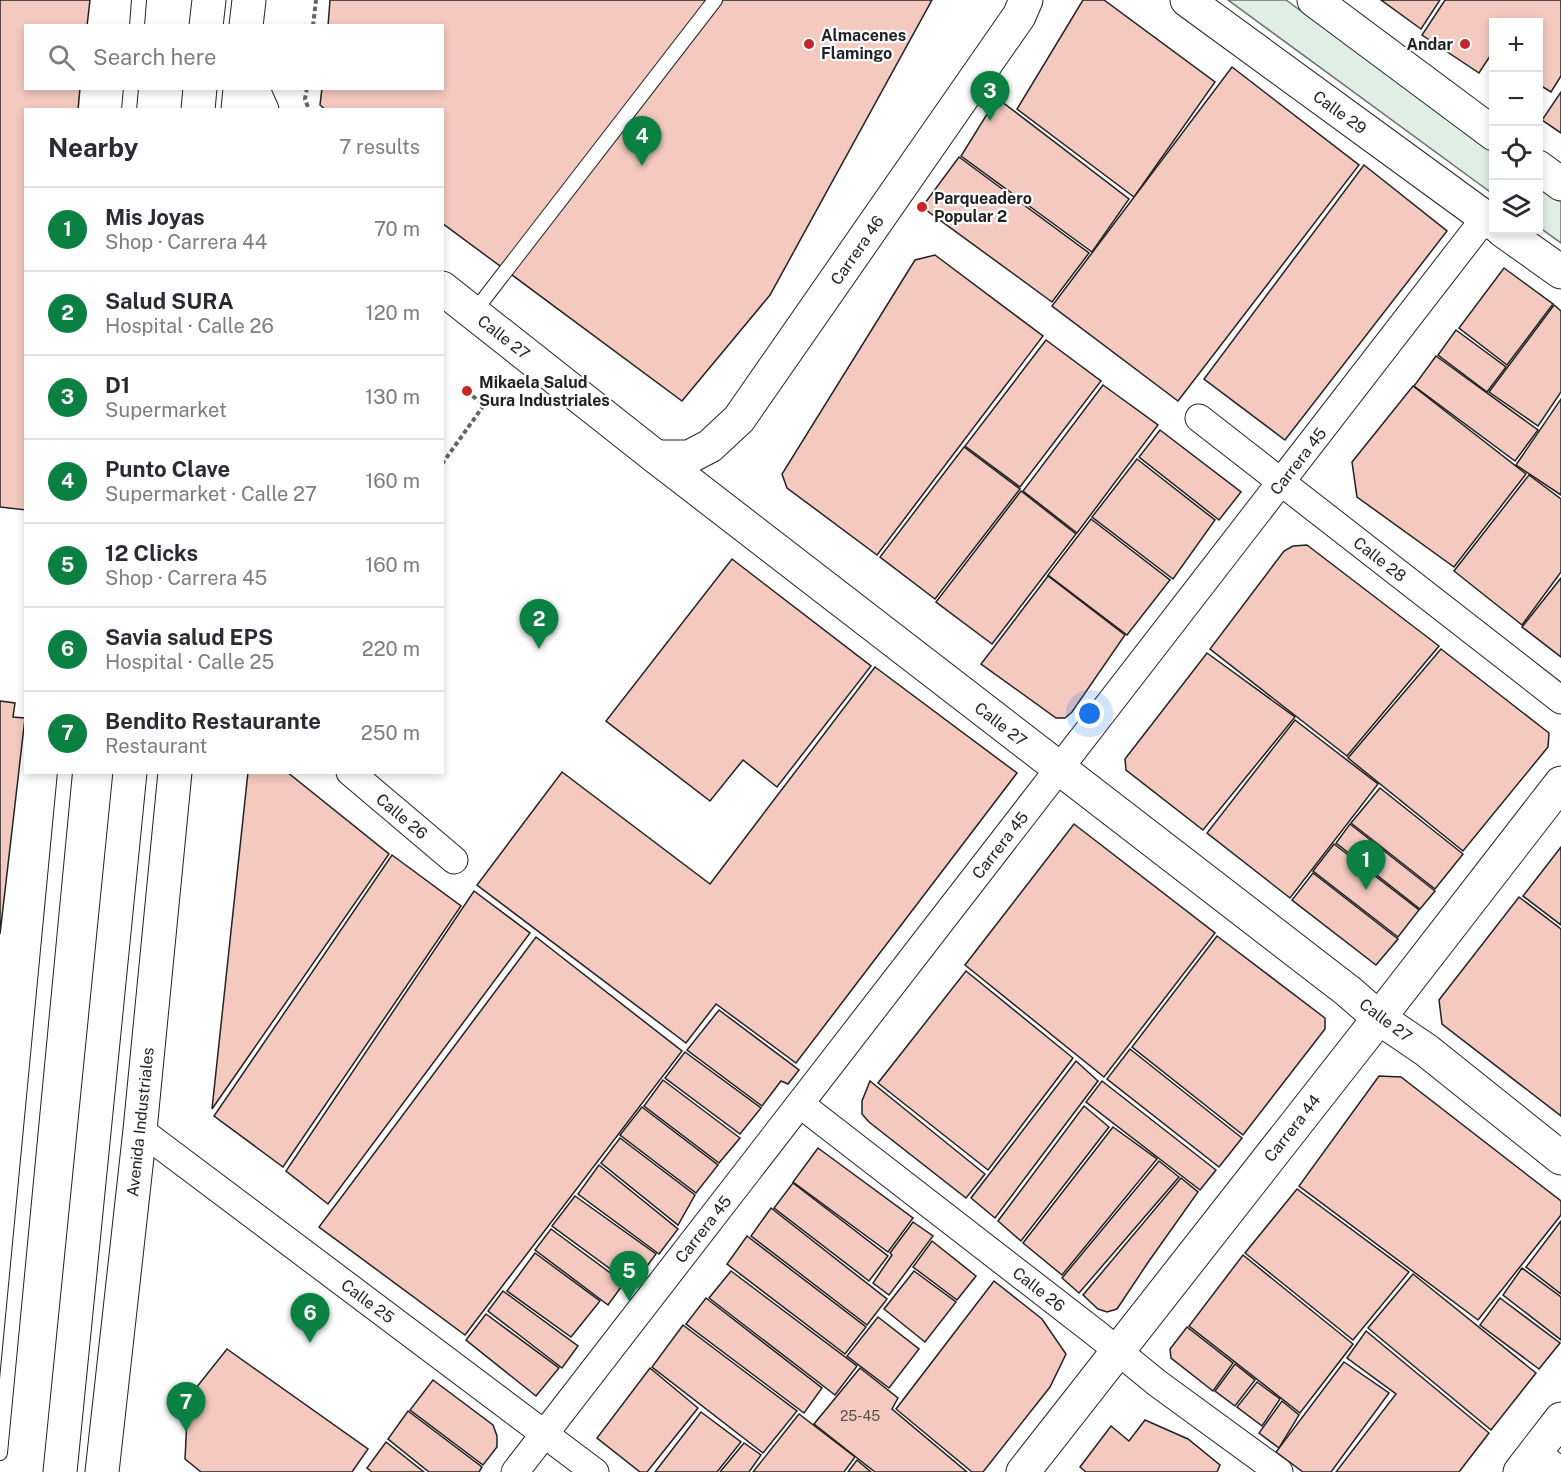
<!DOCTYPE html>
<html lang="en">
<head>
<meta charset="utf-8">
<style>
	:root { --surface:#fff; --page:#f7f7f7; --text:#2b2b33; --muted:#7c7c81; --line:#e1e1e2; --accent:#0b8043 }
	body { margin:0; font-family:"Public Sans",sans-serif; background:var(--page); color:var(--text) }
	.controls { position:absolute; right:18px; top:18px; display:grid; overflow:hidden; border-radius:0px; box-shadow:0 3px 9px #0003 }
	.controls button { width:54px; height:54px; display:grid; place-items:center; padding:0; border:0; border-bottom:2px solid var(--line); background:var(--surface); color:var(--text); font:30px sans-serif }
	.you { position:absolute; left:1090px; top:714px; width:21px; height:21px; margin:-15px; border:4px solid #fff; border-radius:50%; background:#1a73e8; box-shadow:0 0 0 9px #1a73e833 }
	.badge { display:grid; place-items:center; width:39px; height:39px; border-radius:50%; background:var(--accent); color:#fff; font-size:20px; font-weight:700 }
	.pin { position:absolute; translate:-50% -50px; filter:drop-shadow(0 2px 3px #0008) }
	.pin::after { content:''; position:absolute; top:32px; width:21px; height:18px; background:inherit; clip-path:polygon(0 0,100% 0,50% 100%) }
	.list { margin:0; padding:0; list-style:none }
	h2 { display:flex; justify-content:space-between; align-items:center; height:78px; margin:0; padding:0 24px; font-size:26px }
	h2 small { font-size:20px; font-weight:400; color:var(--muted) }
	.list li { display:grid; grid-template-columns:39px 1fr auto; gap:18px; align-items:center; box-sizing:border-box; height:84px; padding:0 24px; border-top:2px solid var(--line) }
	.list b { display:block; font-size:22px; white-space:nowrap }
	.list p { margin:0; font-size:20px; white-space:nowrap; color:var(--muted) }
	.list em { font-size:20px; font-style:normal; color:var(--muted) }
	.icon { flex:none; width:33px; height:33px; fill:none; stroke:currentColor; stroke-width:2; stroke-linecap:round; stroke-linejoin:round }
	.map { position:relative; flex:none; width:1561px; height:1472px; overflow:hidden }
	.search { position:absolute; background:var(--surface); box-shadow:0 3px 9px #0003; left:24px; top:24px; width:420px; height:66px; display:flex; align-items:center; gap:15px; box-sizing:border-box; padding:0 21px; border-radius:0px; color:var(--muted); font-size:22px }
	.panel { position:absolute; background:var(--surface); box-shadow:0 3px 9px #0003; left:24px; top:108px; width:420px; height:666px; border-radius:0px }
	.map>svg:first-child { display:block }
	.green { fill:#e0efe3; stroke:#6f6f6f; stroke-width:1.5 }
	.building { fill:#f3c9c0; stroke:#222; stroke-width:1.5 }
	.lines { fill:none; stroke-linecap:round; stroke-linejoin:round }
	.service-casing { stroke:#222; stroke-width:16 }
	.minor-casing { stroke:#222; stroke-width:29 }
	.tertiary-casing { stroke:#222; stroke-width:35 }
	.secondary-casing { stroke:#222; stroke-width:35 }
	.primary-casing { stroke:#222; stroke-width:35 }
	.path { stroke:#646464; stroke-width:4; stroke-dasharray:4.5 3; stroke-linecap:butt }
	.service { stroke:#fff; stroke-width:14 }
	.minor { stroke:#fff; stroke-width:27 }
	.tertiary { stroke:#fff; stroke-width:33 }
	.secondary { stroke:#fff; stroke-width:33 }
	.primary { stroke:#fff; stroke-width:33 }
	.poi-dot { fill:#c62828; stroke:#fff; stroke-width:2 }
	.labels { text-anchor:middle; stroke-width:4.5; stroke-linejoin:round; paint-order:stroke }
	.number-label { font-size:14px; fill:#564c4a }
	.poi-label { font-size:16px; font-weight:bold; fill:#222; stroke:#fff; text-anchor:start }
	.street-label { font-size:16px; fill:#222; stroke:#fff }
</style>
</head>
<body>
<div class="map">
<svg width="1561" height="1472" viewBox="0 0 1561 1472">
	<rect width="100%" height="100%" fill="#fff"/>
	<g class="green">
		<polygon points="1228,0 1286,0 1493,152 1493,194"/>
		<polygon points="1538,184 1561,201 1561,243 1539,227"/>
	</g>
	<g class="building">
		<polygon points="0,0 90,0 87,26 26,26 26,88 80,88 78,110 26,110 26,510 0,507"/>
		<polygon points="330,0 932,0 770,295 682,401 442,223 442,110 326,110 320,105 322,88 442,88 442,26 328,26"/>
		<polygon points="1083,0 1104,0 1215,82 1134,197 1017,109"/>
		<polygon points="1381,0 1440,0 1421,29"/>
		<polygon points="1445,0 1561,0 1561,76 1551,92 1538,84 1538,22 1494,22 1494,54 1492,53 1479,73 1422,35"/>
		<polygon points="1232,67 1359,165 1178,401 1052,306"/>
		<polygon points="1561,92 1561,133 1542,120"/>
		<polygon points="997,98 1129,199 1092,252 961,156"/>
		<polygon points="959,157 1089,253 1052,302 922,207"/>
		<polygon points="1364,165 1447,231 1285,440 1204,379"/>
		<polygon points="935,255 1043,336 877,555 787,488 782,474 915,260"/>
		<polygon points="1504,268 1553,304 1507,365 1459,328"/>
		<polygon points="1554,305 1561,311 1561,392 1538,426 1489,392"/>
		<polygon points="1456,330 1506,367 1487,392 1438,355"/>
		<polygon points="1046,340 1101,381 1020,487 965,446"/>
		<polygon points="1436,356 1538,430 1515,461 1414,386"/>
		<polygon points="1103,385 1158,425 1077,533 1023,491"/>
		<polygon points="1413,386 1526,474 1454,567 1357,497 1352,462"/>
		<polygon points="1561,399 1561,495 1516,465"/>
		<polygon points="1160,430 1241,492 1219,520 1139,457"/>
		<polygon points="964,447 1020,489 935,599 880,557"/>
		<polygon points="1137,459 1215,520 1173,579 1092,517"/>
		<polygon points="1529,475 1561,499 1561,572 1522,625 1454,571"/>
		<polygon points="1021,491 1076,534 992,644 936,602"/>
		<polygon points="1091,519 1170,580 1127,635 1048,575"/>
		<polygon points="1307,545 1439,646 1347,756 1210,649 1284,551 1293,546"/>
		<polygon points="732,559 871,666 777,787 743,760 710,801 606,721"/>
		<polygon points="1048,576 1125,635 1072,712 1065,718 1056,718 981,664"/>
		<polygon points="1561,578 1561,657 1522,627"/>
		<polygon points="1441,649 1549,733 1548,747 1463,851 1348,758"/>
		<polygon points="1207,653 1295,717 1203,830 1126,770 1125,759"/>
		<polygon points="875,667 1017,773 796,1063 716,1004 686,1043 477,885 562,772 710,884"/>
		<polygon points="0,701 15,703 13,717 25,718 0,934"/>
		<polygon points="1295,720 1378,784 1290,898 1207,833"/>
		<polygon points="248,772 287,772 389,854 212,1109"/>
		<polygon points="1380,788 1463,854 1435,889 1351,823"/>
		<polygon points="1074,824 1215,933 1104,1077 965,965"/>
		<polygon points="1350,824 1435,891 1420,909 1336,843"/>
		<polygon points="1334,844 1419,910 1398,937 1313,871"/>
		<polygon points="1561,847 1561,925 1523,896"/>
		<polygon points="392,855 461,906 283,1167 214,1116"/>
		<polygon points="1313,873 1398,939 1376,965 1292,900"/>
		<polygon points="474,891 530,933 328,1204 286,1171"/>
		<polygon points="1519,897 1561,929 1561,1116 1442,1024 1439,1000"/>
		<polygon points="1217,936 1325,1018 1325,1029 1243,1135 1132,1047"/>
		<polygon points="536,937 682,1051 465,1335 319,1227"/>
		<polygon points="966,971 1073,1058 988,1170 878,1083"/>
		<polygon points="719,1010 799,1070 788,1084 781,1081 762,1106 687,1050"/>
		<polygon points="1130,1049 1242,1138 1219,1167 1107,1079"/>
		<polygon points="685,1052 761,1108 740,1134 665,1078"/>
		<polygon points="1076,1061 1098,1081 995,1218 971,1198"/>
		<polygon points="1379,1076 1401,1077 1561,1201 1561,1215 1478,1320 1299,1186"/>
		<polygon points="663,1080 740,1138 719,1163 644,1106"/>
		<polygon points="870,1081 985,1174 966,1198 869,1122 862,1114 862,1101"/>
		<polygon points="1102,1081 1216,1170 1200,1190 1086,1102"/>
		<polygon points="1084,1106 1109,1127 1021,1241 998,1221"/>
		<polygon points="642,1107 718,1165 696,1193 620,1135"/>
		<polygon points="1113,1127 1157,1159 1062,1275 1023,1243"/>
		<polygon points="620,1138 695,1195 678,1225 601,1163"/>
		<polygon points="818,1148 913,1218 888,1252 793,1182"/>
		<polygon points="1159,1161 1179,1177 1079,1293 1062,1278"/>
		<polygon points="599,1165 678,1229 659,1254 578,1194"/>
		<polygon points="1181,1178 1198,1192 1149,1261 1117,1309 1107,1312 1098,1309 1083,1295"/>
		<polygon points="793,1183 888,1256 869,1281 774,1208"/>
		<polygon points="1297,1189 1409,1272 1353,1340 1245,1253"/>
		<polygon points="575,1196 656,1254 642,1273 637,1269 628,1282 552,1226"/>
		<polygon points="771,1208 887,1299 867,1325 751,1236"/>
		<polygon points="1561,1221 1561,1294 1526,1267"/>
		<polygon points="913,1222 933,1236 889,1295 873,1283 892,1255 890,1253"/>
		<polygon points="551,1229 624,1283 608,1305 535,1250"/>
		<polygon points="747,1236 866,1327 845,1354 727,1264"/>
		<polygon points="932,1241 976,1276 957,1300 913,1267"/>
		<polygon points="535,1253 600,1301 571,1337 507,1291"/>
		<polygon points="1243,1255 1353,1344 1300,1413 1189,1326"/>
		<polygon points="1522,1268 1561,1297 1561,1340 1503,1295"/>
		<polygon points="731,1271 857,1366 835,1395 709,1298"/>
		<polygon points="914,1271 956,1302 925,1342 884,1309"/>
		<polygon points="1413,1274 1536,1373 1491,1430 1368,1328"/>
		<polygon points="994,1281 1042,1319 1066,1354 1050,1387 983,1472 972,1472 896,1409"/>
		<polygon points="503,1291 578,1346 562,1368 488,1311"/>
		<polygon points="706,1298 822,1388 804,1413 686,1324"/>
		<polygon points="1500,1298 1560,1343 1539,1369 1480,1325"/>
		<polygon points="486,1314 559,1368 536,1396 466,1340"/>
		<polygon points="878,1317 919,1349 889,1388 847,1356"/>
		<polygon points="683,1325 797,1411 763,1453 652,1367"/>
		<polygon points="1187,1327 1233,1363 1213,1391 1171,1358 1170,1349"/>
		<polygon points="1366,1331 1489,1433 1459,1472 1336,1472 1396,1394 1347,1358"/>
		<polygon points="227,1349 368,1449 352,1472 201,1472 185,1459 188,1398"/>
		<polygon points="1344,1362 1389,1393 1331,1472 1303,1472 1276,1452"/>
		<polygon points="1235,1364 1255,1380 1235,1406 1215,1391"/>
		<polygon points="650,1368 698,1408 647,1472 640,1472 597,1438"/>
		<polygon points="860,1368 898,1398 892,1409 967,1472 875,1472 814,1424"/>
		<polygon points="433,1380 493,1425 497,1436 497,1447 483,1465 410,1410"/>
		<polygon points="1257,1382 1280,1399 1262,1426 1237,1407"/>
		<polygon points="1282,1401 1299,1415 1279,1448 1259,1433"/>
		<polygon points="408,1411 482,1467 479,1472 429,1472 388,1439"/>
		<polygon points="701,1412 741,1442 717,1472 655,1472"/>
		<polygon points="799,1414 855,1457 844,1472 753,1472"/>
		<polygon points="1145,1420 1188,1439 1220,1465 1217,1472 1086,1472 1080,1467 1111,1426 1129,1441"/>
		<polygon points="386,1442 424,1472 372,1472 367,1468"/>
		<polygon points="744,1443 761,1455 749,1472 720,1472"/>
		<polygon points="857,1460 871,1472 848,1472"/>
	</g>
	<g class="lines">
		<defs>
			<g id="service">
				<polyline points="137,26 139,0"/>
				<polyline points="129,110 131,88"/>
				<polyline points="474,312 715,0"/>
				<polyline points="0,1453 65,772"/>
			</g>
			<g id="minor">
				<polyline points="1199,418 1561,700"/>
				<polyline points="350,772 454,860"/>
				<polyline points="800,1104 1097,1334 1157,1383 1279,1472"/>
				<polyline points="140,1130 595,1472"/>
				<polyline points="1535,1452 1561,1471"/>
				<polyline points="515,1472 1485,218"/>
			</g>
			<g id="tertiary">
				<polyline points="252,88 262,110"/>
				<polyline points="442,288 656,457 1348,991 1379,1018 1426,1050 1561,1158"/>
				<polyline points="656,457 689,457 710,446 739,419 1019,16 1026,0"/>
				<polyline points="1023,1472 1379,1018 1561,783"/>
				<polyline points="1520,1472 1561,1419"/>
			</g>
			<g id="secondary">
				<polyline points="1187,0 1494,224"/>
				<polyline points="1314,0 1494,134"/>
				<polyline points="1538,167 1561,184"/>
				<polyline points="1502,230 1561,272"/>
			</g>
			<g id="primary">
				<polyline points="206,26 209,0"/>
				<polyline points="246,26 249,0"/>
				<polyline points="198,110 200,88"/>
				<polyline points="238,110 240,88"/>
				<polyline points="60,1472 130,772"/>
				<polyline points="102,1472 140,1130 175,772"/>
			</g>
		</defs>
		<use href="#service" class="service-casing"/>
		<use href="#minor" class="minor-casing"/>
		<use href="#tertiary" class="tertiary-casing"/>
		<use href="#secondary" class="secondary-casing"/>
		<use href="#primary" class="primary-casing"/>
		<g class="path">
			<polyline points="313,26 316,0"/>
			<polyline points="307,88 305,99 309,110"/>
			<polyline points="442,464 484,405 470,394"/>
		</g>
		<use href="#service" class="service"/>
		<use href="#minor" class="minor"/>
		<use href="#tertiary" class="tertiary"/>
		<use href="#secondary" class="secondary"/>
		<use href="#primary" class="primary"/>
	</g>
	<g class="poi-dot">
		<circle cx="809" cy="44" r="6"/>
		<circle cx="1465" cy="44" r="6"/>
		<circle cx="922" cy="207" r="6"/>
		<circle cx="467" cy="391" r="6"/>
	</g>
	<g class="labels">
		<g class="number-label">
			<text x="860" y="1421">25-45</text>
		</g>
		<g class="poi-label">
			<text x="821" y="41">Almacenes<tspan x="821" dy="18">Flamingo</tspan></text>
			<text x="1453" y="50" text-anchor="end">Andar</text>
			<text x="934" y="204">Parqueadero<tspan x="934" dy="18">Popular 2</tspan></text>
			<text x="479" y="388">Mikaela Salud<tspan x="479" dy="18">Sura Industriales</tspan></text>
		</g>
		<g class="street-label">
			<text transform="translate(1340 112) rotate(36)" y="6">Calle 29</text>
			<text transform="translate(857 250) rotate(-55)" y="6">Carrera 46</text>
			<text transform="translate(504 337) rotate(38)" y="6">Calle 27</text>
			<text transform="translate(1298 461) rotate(-52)" y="6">Carrera 45</text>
			<text transform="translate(1380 559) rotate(38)" y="6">Calle 28</text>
			<text transform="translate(1001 724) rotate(38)" y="6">Calle 27</text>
			<text transform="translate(402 816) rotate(40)" y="6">Calle 26</text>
			<text transform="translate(1000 845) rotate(-52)" y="6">Carrera 45</text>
			<text transform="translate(1386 1020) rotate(37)" y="6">Calle 27</text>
			<text transform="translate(140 1122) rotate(-84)" y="6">Avenida Industriales</text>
			<text transform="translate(1292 1128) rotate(-52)" y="6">Carrera 44</text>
			<text transform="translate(703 1229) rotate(-52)" y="6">Carrera 45</text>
			<text transform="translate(1039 1289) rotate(38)" y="6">Calle 26</text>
			<text transform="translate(368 1301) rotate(37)" y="6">Calle 25</text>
		</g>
	</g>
</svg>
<div class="controls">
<button>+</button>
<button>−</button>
<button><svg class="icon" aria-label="locate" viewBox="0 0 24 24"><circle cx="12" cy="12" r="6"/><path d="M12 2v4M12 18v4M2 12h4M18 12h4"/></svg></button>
<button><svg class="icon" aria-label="layers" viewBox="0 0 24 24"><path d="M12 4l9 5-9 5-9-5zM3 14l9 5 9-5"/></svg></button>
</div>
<div class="you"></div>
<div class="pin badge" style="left:1366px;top:890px">1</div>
<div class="pin badge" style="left:539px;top:649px">2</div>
<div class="pin badge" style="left:990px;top:121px">3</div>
<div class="pin badge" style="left:642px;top:166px">4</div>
<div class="pin badge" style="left:629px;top:1301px">5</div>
<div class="pin badge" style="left:310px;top:1343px">6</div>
<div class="pin badge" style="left:186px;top:1432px">7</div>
<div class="search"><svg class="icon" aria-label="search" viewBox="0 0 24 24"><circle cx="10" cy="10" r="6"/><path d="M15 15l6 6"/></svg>Search here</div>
<section class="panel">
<h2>Nearby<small>7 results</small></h2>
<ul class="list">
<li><span class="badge">1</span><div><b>Mis Joyas</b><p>Shop · Carrera 44</p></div><em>70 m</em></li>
<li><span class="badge">2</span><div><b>Salud SURA</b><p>Hospital · Calle 26</p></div><em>120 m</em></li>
<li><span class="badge">3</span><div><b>D1</b><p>Supermarket</p></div><em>130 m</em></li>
<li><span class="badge">4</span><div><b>Punto Clave</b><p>Supermarket · Calle 27</p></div><em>160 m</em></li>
<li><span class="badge">5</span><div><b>12 Clicks</b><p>Shop · Carrera 45</p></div><em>160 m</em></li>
<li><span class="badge">6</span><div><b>Savia salud EPS</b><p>Hospital · Calle 25</p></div><em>220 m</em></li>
<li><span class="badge">7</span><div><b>Bendito Restaurante</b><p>Restaurant</p></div><em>250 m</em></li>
</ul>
</section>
</div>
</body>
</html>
